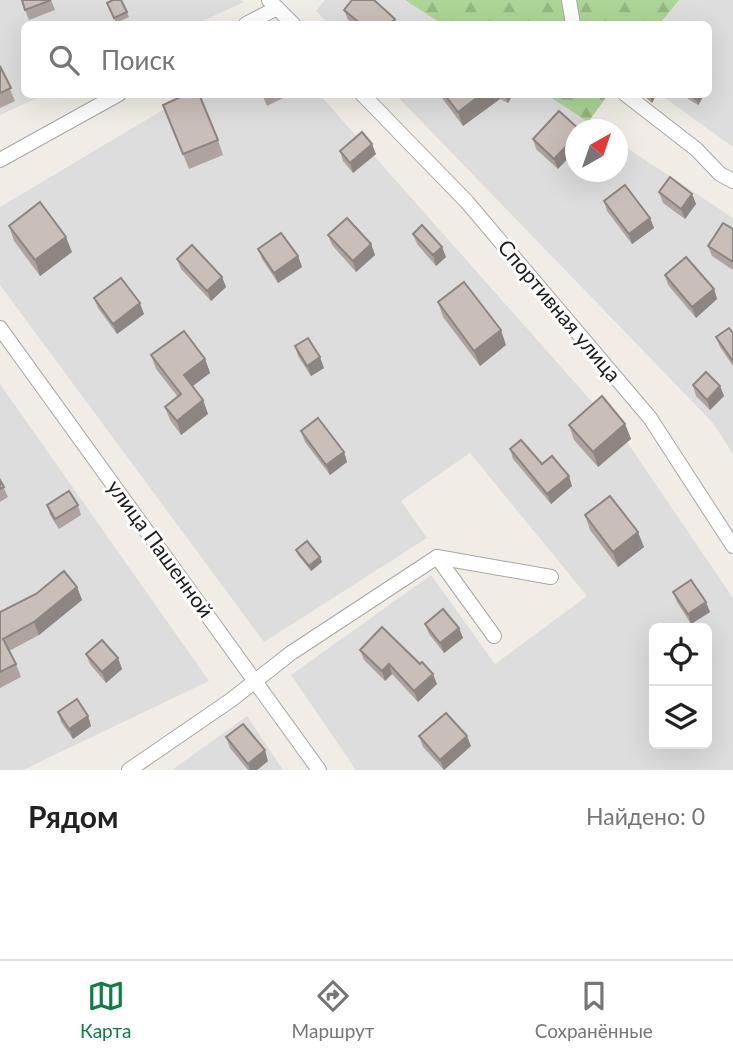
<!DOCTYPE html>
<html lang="ru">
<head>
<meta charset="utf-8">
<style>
	:root { --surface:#fff; --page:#f2f2f2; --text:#222; --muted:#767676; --line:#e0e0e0; --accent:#0b8043 }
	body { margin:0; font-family:Lato,sans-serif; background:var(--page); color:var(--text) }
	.controls { position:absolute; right:21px; bottom:21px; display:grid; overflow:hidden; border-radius:10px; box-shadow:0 7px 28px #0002 }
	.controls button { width:63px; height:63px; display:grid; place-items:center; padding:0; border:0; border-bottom:2px solid var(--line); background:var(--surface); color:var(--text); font:35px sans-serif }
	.compass { position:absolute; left:565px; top:119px; width:63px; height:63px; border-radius:50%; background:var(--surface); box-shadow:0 7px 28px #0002; rotate:40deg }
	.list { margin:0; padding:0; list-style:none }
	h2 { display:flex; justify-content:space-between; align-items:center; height:91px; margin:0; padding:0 28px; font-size:30px }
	h2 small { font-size:23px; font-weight:400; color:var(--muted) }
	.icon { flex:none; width:38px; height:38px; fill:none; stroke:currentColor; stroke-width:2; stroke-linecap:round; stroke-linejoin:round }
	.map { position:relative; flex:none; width:733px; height:770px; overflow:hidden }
	.search { position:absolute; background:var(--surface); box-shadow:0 7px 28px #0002; left:21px; right:21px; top:21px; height:77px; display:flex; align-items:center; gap:18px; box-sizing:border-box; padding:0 24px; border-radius:10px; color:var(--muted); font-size:26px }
	.sheet { height:189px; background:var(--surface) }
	nav { display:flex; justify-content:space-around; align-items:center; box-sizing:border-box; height:98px; border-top:2px solid var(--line); background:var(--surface); font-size:19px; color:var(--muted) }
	nav a { display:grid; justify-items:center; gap:4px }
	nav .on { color:var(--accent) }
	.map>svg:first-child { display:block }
	.residential { fill:#dedddd; fill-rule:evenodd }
	.forest { fill:url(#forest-firs) }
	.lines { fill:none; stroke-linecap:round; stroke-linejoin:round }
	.minor-casing { stroke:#a7a7a7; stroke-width:16 }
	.minor { stroke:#fff; stroke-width:14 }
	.wall { fill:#aea39e }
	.shaded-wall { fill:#8d8581 }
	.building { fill:#cabeb8; stroke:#8d8581; stroke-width:2 }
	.labels { text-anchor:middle; stroke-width:6; stroke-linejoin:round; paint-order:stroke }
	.street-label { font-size:21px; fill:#202020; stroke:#fff }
</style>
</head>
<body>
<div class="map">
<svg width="733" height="770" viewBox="0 0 733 770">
	<defs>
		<pattern id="forest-firs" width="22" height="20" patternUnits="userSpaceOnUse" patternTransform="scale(1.75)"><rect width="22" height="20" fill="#add596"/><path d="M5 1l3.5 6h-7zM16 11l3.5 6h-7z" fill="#95b781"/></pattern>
	</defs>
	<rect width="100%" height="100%" fill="#f1ede6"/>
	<g class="residential">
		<polygon points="0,0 241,0 244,2 196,24 24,24 24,94 44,95 0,115"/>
		<polygon points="325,0 405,0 442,24 329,24 316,11"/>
		<polygon points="679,0 733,0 733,147 661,95 708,94 708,24 661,24"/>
		<path d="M188,95H320L625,439L733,598V770H356L291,675L431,575L495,664L587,596L470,453L401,501L427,538L264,642L0,285V207ZM654,628H707V744H654Z"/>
		<polygon points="396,95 547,95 599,129 576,130 576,172 618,172 618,142 733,218 733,454 713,423"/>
		<polygon points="0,384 209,681 23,770 0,770"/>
		<polygon points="247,716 283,770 172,770"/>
	</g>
	<g class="forest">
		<polygon points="405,0 679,0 660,24 442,24"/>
		<polygon points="547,95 608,95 588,122"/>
	</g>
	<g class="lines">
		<defs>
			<g id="minor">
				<polyline points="269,0 293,24"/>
				<polyline points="569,0 573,24"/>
				<polyline points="246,24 277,8"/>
				<polyline points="362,94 467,202 650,418 733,546"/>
				<polyline points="625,94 696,149 720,174 733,181"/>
				<polyline points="0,160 119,94"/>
				<polyline points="0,328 319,770"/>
				<polyline points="437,557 551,577"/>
				<polyline points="129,770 231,700 291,653 437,557 494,636"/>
			</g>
		</defs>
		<use href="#minor" class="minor-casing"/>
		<use href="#minor" class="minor"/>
	</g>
	<g class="wall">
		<polygon points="21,0 51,0 55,10 29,20"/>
		<polygon points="107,3 127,12 129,17 116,23"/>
		<polygon points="344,10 397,24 353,24 348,20"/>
		<polygon points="0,66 15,101 0,108"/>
		<polygon points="262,94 291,94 267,106"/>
		<polygon points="439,94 513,94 508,103 500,99 463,126"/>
		<polygon points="641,94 657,94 652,103"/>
		<polygon points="687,94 705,94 698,105 688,99"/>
		<polygon points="163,105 218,140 223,155 189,169"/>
		<polygon points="559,111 558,169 536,149 533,139"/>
		<polygon points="340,151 376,154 353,173 343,161"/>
		<polygon points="659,192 692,194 696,204 685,219 663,203"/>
		<polygon points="604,201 650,218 654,228 632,244 607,211"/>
		<polygon points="9,226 72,252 40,276 14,241"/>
		<polygon points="733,229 733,270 712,256 708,246"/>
		<polygon points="413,234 442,247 446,257 436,266 417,244"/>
		<polygon points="328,235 371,244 375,255 356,272 332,245"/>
		<polygon points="258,249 298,256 302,267 278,283 262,259"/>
		<polygon points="177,259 222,277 226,287 211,301 181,269"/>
		<polygon points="665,275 714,289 717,299 696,318 668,285"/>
		<polygon points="94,298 144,314 117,334 98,308"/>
		<polygon points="438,302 506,345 480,366 443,317"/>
		<polygon points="733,333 733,366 720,347 716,337"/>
		<polygon points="295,346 324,368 311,376 298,356"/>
		<polygon points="151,355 205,359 210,373 192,386 203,400 208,414 181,435 170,420 165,407 178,397 156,369"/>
		<polygon points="693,385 720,386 724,396 710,410 696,396"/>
		<polygon points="625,424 631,439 598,467 574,440 569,425"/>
		<polygon points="301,431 344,452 347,462 330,475 305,442"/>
		<polygon points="510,449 542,464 572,486 551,504 513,459"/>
		<polygon points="0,480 8,497 0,502"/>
		<polygon points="47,505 78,505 81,515 59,529 50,515"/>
		<polygon points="585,515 644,547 618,567 590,530"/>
		<polygon points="296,550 320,557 322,562 311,571 298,555"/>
		<polygon points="77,587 82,600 39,635 9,651 16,664 21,677 0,688 0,612"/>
		<polygon points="673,592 710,612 691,624 677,602"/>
		<polygon points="425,624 459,628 463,638 444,653 429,634"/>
		<polygon points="360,650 437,684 418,702 392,674 385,681 364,660"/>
		<polygon points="86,654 118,658 122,669 106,683 90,664"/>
		<polygon points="58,712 88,716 91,726 73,739 61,722"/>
		<polygon points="419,736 471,746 444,770 423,747"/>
		<polygon points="226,737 268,761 257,770 248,770 230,748"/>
	</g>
	<g class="shaded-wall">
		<polygon points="395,19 397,24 390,24"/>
		<polygon points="482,94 498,94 500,99 463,126 458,112"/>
		<polygon points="505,94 513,94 508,103"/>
		<polygon points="649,94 657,94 652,103"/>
		<polygon points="700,94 705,94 698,105 697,100"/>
		<polygon points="576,136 576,150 558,169 554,159"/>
		<polygon points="372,144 376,154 353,173 350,163"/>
		<polygon points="692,194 696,204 685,219 681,209"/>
		<polygon points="650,218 654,228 632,244 629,234"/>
		<polygon points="66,237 72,252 40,276 35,260"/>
		<polygon points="371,244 375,255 356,272 353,261"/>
		<polygon points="442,247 446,257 436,266 433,255"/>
		<polygon points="298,256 302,267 278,283 274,273"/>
		<polygon points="222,277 226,287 211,301 207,291"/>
		<polygon points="714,289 717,299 696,318 692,307"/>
		<polygon points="140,303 144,314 117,334 113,324"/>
		<polygon points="501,330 506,345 480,366 474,351"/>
		<polygon points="320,357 324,368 311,376 307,366"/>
		<polygon points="205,359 210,373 189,389 184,375"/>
		<polygon points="720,386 724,396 710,410 707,400"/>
		<polygon points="203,400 208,414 181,435 177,421"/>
		<polygon points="625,424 631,439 598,467 593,452"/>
		<polygon points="344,452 347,462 330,475 326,465"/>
		<polygon points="569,476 572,486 551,504 547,494"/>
		<polygon points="638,532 644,547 618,567 613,552"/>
		<polygon points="320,557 322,562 311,571 309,566"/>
		<polygon points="77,587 82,600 39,635 34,622"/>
		<polygon points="706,602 710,612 691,624 688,614"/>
		<polygon points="459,628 463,638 444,653 440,643"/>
		<polygon points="118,658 122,669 106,683 102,672"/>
		<polygon points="389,664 392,674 385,681 382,671"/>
		<polygon points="433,674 437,684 418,702 414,691"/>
		<polygon points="88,716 91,726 73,739 69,729"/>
		<polygon points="467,736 471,746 444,770 440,760"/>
		<polygon points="265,750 268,761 257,770 250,770 248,764"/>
	</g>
	<g class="building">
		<polygon points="22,0 51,0 25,10"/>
		<polygon points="113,0 121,0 127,12 114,18 107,3"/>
		<polygon points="352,0 374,0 395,19 390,24 361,24 344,10"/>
		<polygon points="0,66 11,88 0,93"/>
		<polygon points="187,94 199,94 218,140 183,154 163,105"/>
		<polygon points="444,94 482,94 458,112"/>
		<polygon points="688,94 700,94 697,100"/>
		<polygon points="559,111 580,130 576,130 576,136 554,159 533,139"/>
		<polygon points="362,132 372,144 350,163 340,151"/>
		<polygon points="670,177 692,194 681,209 659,192"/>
		<polygon points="625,185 650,218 629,234 604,201"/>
		<polygon points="40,202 66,237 35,260 9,226"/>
		<polygon points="347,218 371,244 353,261 328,235"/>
		<polygon points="723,223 733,229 733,262 708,246"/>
		<polygon points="422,225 442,247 433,255 413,234"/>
		<polygon points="281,233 298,256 274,273 258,249"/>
		<polygon points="192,245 222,277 207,291 177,259"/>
		<polygon points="686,257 714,289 692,307 665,275"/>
		<polygon points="121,278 140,303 113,324 94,298"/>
		<polygon points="464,282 501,330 474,351 438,302"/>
		<polygon points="729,328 733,333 733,361 716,337"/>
		<polygon points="184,331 205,359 184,375 203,400 177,421 165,407 181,394 151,355"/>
		<polygon points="308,338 320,357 307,366 295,346"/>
		<polygon points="706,372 720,386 707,400 693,385"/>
		<polygon points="602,396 625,424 593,452 569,425"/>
		<polygon points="318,418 344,452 326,465 301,431"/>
		<polygon points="521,440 542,464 552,456 569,476 547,494 510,449"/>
		<polygon points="0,480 4,487 0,489"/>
		<polygon points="69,491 78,505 55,519 47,505"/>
		<polygon points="610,496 638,532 613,552 585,515"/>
		<polygon points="307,541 320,557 309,566 296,550"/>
		<polygon points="64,571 77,587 34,622 3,639 16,664 0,672 0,612 36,594"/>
		<polygon points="691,580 706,602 688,614 673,592"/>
		<polygon points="443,609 459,628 440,643 425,624"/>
		<polygon points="382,627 420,664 422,662 433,674 414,691 389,664 382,671 360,650"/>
		<polygon points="102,640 118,658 102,672 86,654"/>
		<polygon points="77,699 88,716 69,729 58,712"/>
		<polygon points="446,713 467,736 440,760 419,736"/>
		<polygon points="243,724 265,750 248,764 226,737"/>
	</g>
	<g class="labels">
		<g class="street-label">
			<text transform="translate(559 311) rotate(50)" y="7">Спортивная улица</text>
			<text transform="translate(160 549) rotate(54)" y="7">улица Пашенной</text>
		</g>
	</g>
</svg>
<div class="controls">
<button><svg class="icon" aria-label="locate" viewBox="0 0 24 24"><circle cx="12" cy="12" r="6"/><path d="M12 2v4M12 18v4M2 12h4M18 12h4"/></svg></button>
<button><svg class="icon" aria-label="layers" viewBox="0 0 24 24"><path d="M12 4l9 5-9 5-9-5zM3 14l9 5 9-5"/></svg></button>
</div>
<svg class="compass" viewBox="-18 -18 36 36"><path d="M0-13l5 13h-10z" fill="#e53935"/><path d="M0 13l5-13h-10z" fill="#767676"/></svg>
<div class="search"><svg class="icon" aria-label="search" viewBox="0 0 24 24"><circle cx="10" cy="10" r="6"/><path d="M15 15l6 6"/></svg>Поиск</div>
</div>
<section class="sheet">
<h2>Рядом<small>Найдено: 0</small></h2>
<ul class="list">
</ul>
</section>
<nav>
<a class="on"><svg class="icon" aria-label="map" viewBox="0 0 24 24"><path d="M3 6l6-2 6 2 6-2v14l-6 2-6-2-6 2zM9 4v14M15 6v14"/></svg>Карта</a>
<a><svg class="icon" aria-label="directions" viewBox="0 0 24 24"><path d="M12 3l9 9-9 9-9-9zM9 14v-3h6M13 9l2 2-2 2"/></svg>Маршрут</a>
<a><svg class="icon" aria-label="saved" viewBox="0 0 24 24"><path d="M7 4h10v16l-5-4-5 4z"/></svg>Сохранённые</a>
</nav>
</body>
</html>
